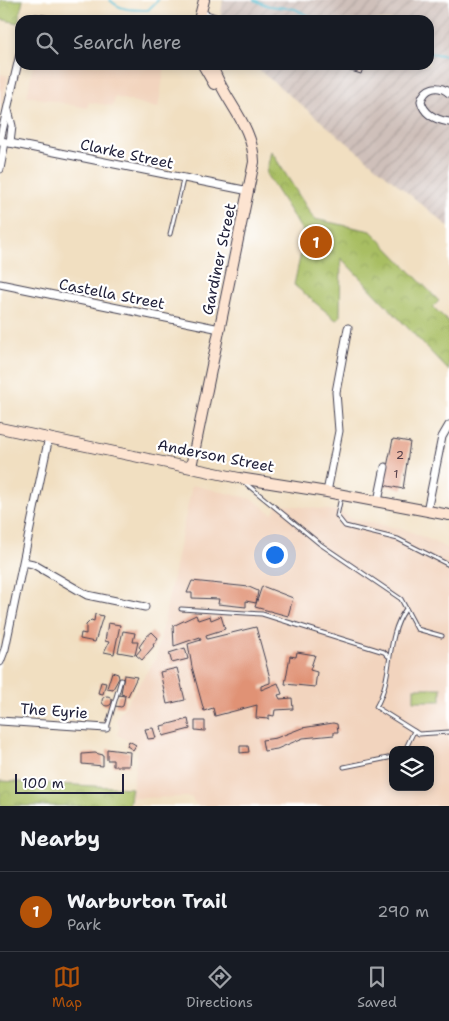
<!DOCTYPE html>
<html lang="en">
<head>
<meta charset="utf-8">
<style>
	:root { --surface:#171b24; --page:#20242c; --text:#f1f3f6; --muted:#9ea1a6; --line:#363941; --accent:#b45309 }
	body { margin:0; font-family:"Shantell Sans",sans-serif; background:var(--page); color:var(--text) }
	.controls { position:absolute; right:15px; bottom:15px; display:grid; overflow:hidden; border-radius:10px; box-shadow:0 2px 8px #0003 }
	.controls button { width:45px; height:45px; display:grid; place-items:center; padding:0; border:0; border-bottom:1px solid var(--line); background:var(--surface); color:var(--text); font:25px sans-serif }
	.scale { position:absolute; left:15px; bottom:12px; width:109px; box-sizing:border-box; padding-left:5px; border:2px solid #22223b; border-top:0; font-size:14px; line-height:18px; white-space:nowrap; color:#22223b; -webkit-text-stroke:4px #fff; paint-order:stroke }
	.you { position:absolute; left:274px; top:554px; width:18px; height:18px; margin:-12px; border:4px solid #fff; border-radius:50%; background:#1a73e8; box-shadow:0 0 0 8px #1a73e833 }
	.badge { display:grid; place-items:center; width:32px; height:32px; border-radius:50%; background:var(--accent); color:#fff; font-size:16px; font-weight:700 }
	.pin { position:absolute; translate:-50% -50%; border:2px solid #fff; box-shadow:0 1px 5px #0006 }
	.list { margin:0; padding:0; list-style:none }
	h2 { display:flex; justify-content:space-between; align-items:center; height:65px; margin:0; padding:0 20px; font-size:21px }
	h2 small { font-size:16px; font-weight:400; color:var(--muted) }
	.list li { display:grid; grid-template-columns:32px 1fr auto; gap:15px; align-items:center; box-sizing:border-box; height:80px; padding:0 20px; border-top:1px solid var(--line) }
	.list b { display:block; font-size:19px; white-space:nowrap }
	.list p { margin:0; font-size:16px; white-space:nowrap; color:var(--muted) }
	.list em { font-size:16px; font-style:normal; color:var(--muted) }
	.icon { flex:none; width:28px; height:28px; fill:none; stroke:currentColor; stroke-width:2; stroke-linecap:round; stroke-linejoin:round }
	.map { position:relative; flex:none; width:449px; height:806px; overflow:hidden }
	.search { position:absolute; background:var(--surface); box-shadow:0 2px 8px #0003; left:15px; right:15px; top:15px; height:55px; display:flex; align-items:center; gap:12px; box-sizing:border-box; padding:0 18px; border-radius:15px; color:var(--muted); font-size:19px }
	.sheet { height:145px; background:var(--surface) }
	nav { display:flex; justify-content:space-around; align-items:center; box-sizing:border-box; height:70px; border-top:1px solid var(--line); background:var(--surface); font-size:14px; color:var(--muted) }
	nav a { display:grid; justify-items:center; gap:2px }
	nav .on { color:var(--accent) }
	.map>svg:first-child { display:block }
	.built { fill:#f2d4be; fill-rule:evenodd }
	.industrial { fill:url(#industrial-furrows) }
	.grass { fill:#a8be62; stroke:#65704e }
	.park { fill:url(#park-crowns); stroke:#65704e }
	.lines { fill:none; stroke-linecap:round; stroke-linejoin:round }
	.stream { stroke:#54bdd1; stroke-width:2 }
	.building { fill:#e09274 }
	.service-casing { stroke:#413e4f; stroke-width:5 }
	.minor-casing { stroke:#413e4f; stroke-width:9 }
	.secondary-casing { stroke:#413e4f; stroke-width:12 }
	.service { stroke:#fff; stroke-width:3 }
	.minor { stroke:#fff; stroke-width:7 }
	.secondary { stroke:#fde4d1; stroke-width:10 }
	.labels { text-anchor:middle; stroke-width:4.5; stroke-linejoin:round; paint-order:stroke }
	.number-label { font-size:12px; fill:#523e49 }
	.street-label { font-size:15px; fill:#22223b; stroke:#fff }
</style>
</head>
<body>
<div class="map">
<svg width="449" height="806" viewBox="0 0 449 806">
	<defs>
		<pattern id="industrial-furrows" width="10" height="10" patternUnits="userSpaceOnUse" patternTransform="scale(1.25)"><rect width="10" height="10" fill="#cfc0ba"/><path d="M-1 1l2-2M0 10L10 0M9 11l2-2" fill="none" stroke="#b1a5a1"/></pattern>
		<pattern id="park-crowns" width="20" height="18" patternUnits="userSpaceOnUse" patternTransform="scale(1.25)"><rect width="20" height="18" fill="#a8be62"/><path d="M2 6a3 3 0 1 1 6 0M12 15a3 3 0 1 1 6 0" fill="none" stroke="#90a356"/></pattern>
	</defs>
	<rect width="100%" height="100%" fill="#fff"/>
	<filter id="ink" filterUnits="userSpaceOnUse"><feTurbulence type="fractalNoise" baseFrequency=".02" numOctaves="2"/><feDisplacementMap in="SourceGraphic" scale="10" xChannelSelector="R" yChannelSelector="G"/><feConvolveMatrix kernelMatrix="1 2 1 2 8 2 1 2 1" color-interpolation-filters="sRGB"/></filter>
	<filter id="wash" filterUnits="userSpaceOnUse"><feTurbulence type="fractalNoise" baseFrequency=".0096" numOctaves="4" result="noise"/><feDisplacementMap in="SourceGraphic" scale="20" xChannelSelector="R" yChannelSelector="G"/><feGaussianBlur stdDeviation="1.12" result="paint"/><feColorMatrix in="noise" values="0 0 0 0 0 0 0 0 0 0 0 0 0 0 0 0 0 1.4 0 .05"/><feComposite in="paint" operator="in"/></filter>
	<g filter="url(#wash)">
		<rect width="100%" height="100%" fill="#f1dfc1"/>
		<g class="built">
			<polygon points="33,65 165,65 158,108 115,97 113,106 89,102 87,108 27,96"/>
			<polygon points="0,74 8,76 0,114"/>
			<path d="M192,485L253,499L272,514L279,504L338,511L351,518L410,531L449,549V806H197L191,797L131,798L138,745L117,735L119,728L116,719L156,658ZM393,750H430V787H393Z"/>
		</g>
		<polygon class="industrial" points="223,0 449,0 449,227 253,65 429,65 429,20 220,20"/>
		<rect class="grass" x="414" y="688" width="27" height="13"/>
		<g class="park">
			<polygon points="0,0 23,0 18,23 0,19"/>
			<polygon points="271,151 314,219 371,231 439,301 433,307 449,322 449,371 341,258 340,317 336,320 294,285 305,235 266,174"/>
			<polygon points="0,781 132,788 129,806 0,806"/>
		</g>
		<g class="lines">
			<g class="stream">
				<path d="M110,0C121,11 133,10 148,10L158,0"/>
				<polyline points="254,0 269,6 295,9 317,20"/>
				<polyline points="429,53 449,56"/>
			</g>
		</g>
		<g id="blocks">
			<g class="building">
				<polygon points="331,65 364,65 361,74"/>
				<polygon points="393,439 410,442 403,489 383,485"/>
				<polygon points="192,581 249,587 258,591 256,603 246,601 246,607 218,604 219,599 192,598 192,593 187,593"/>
				<polygon points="262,586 293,598 288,616 255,607"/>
				<polygon points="95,614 103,616 95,642 80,639 81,633 86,634 86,625 91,620 94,621"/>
				<polygon points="196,615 198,620 210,616 211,620 221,616 225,629 206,635 207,639 256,627 270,678 270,683 261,686 261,690 278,683 282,694 278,695 280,699 292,698 293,709 275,710 274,716 269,715 269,719 256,718 257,705 215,716 213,708 204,711 192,667 188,644 201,640 200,637 174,646 173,626"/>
				<polygon points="108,623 120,625 114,654 104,652 109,642 105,641"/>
				<polygon points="123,631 135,633 133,642 138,642 135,655 118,652"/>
				<polygon points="152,632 158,638 153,645 154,646 142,660 136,655 141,649 139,647 146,637"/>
				<polygon points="185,648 188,659 172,663 169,653"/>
				<polygon points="297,652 315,655 310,670 317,672 315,687 285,684 290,656 296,657"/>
				<polygon points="177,668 185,700 167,704 160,672"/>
				<polygon points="112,672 118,674 119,678 113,689 107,688"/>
				<polygon points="124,675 137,677 128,696 121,694"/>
				<polygon points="101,682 106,683 103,694 98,693"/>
				<polygon points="118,695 125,696 123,706 121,707 115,706"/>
				<circle cx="107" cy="701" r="5"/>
				<polygon points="188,719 190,729 163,736 161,726"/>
				<polygon points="195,721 205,721 205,731 195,730"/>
				<polygon points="333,723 337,724 338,732 334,732 334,735 303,738 277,749 264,751 262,740 276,738 302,728"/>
				<polygon points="153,728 156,738 148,739 145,729"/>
				<polygon points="129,741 136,745 133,750 127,746"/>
				<polygon points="240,746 248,746 249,752 240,753"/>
				<polygon points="107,749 130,752 129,766 113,766 113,760 107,760"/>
				<polygon points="95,753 103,755 103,766 82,764 82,754"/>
			</g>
		</g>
	</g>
	<g filter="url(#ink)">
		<use href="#blocks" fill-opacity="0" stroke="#413e4f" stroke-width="1"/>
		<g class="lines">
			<defs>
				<g id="service">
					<polyline points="204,12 227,20"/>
					<polyline points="170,234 183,180"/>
					<polyline points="244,482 320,544 401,599 417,629 442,636"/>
					<polyline points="341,497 337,516 345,526 398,539 449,565"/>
					<polyline points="181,609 262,614 384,652 388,656"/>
					<path d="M405,610C385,639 394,676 376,707L419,734L449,732"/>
					<polyline points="107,728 121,680"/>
					<polyline points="405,750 414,731"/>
					<polyline points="344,767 393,757"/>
				</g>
				<g id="minor">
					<polyline points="31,20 36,18 51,20"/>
					<path d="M449,93C438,84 425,87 421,101C424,115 437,120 449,122"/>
					<polyline points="8,110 12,126 10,143"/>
					<polyline points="0,140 20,54"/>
					<polyline points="0,141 249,191"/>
					<polyline points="0,169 5,142"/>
					<polyline points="0,284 220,329"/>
					<polyline points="327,492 339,431 336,392 348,328"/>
					<polyline points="378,501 385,467"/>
					<polyline points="427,511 442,437 449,425"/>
					<polyline points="24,562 33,564 87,595 145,607"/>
					<polyline points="0,662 5,649 49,437"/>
					<polyline points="0,721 106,728"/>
				</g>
				<g id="secondary">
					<polyline points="199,20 204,0"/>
					<polyline points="203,65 214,84"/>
					<polyline points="0,428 239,478 327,492 449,515"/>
					<path d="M191,467L254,162C253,124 223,100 212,65"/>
				</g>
			</defs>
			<use href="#service" class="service-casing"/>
			<use href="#minor" class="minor-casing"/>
			<use href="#secondary" class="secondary-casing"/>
			<use href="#service" class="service"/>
			<use href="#minor" class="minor"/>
			<use href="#secondary" class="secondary"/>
		</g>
	</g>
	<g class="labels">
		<g class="number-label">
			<text x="400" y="459">2</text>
			<text x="396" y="478">1</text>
		</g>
		<g class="street-label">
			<text transform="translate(127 154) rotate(12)" y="5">Clarke Street</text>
			<text transform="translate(219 259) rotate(-78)" y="5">Gardiner Street</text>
			<text transform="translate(112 294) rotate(11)" y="5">Castella Street</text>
			<text transform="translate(216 456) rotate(11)" y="5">Anderson Street</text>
			<text transform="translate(54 711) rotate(4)" y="5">The Eyrie</text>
		</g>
	</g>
</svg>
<div class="controls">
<button><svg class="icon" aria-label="layers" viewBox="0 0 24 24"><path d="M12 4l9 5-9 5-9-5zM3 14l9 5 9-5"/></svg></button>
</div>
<div class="scale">100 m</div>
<div class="you"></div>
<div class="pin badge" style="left:316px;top:242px">1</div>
<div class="search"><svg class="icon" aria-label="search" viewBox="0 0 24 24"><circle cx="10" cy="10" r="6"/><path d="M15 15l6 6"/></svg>Search here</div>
</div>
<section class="sheet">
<h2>Nearby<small></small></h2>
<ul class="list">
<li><span class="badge">1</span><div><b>Warburton Trail</b><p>Park</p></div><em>290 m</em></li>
</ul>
</section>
<nav>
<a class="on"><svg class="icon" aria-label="map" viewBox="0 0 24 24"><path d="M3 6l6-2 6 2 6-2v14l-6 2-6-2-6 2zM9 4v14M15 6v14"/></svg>Map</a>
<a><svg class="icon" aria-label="directions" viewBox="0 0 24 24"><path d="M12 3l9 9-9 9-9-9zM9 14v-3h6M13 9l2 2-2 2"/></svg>Directions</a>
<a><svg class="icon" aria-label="saved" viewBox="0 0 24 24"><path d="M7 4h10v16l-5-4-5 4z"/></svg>Saved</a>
</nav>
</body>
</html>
